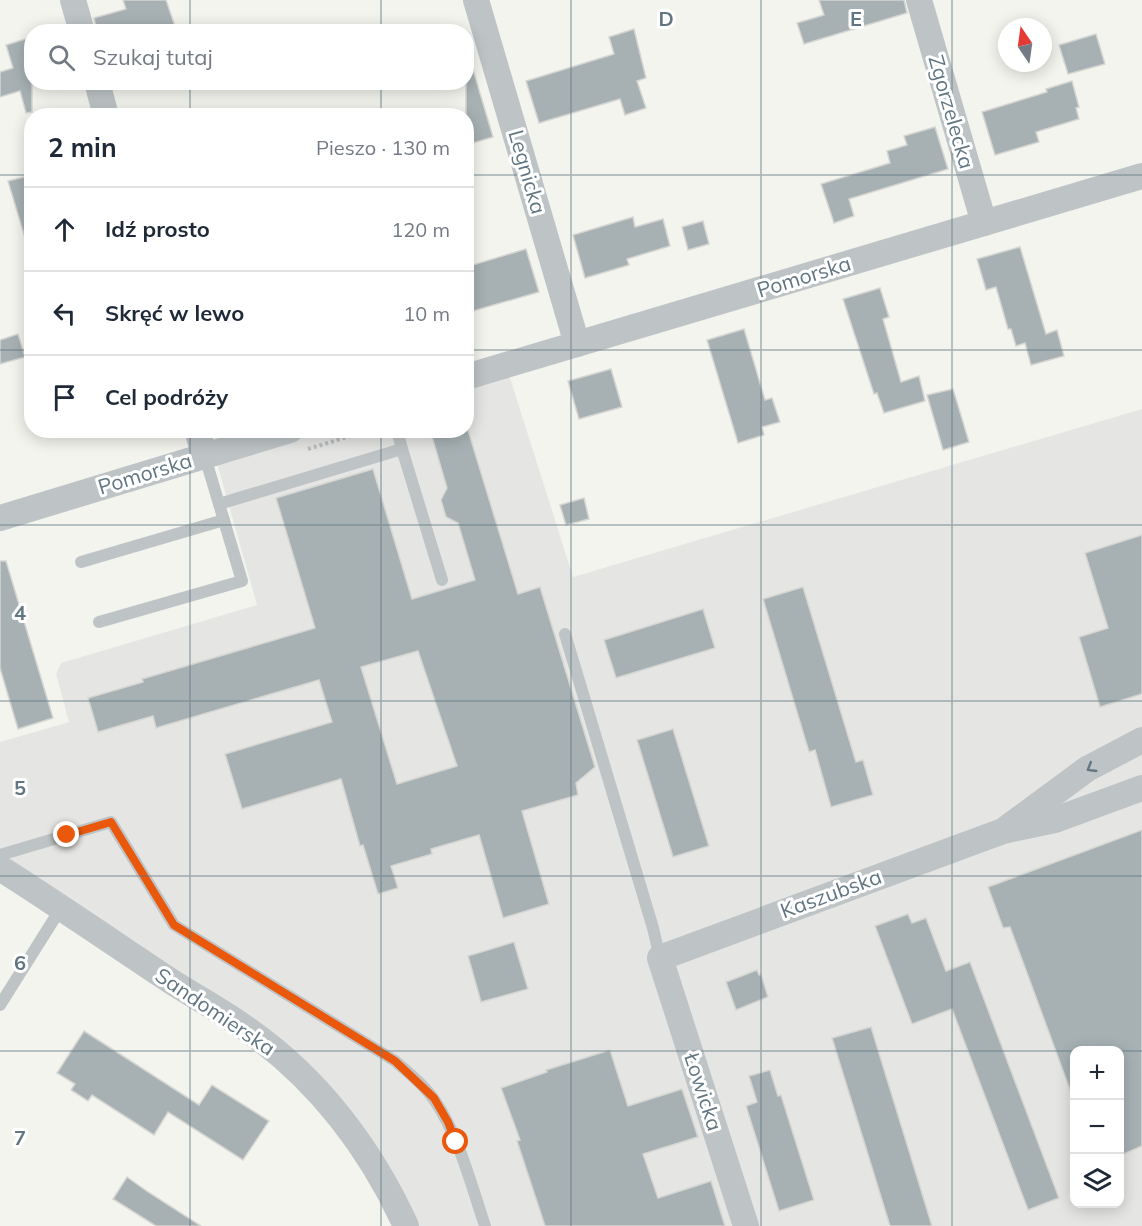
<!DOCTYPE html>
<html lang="pl">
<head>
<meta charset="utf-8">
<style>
	:root { --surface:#fff; --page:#f6f6f7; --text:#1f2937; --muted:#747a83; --line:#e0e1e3 }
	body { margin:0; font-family:Mulish,sans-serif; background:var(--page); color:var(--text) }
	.controls { position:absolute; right:18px; bottom:18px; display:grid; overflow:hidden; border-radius:12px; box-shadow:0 3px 15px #0003 }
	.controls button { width:54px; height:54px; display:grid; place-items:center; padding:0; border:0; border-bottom:2px solid var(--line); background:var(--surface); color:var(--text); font:30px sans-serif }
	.compass { position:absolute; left:998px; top:18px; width:54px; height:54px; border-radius:50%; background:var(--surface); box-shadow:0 3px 15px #0003; rotate:347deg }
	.stop { position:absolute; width:18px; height:18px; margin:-14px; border:4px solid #ea580c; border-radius:50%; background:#fff }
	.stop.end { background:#ea580c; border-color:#fff; box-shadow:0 2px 6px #0008 }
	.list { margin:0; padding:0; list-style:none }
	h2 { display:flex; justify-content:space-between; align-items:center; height:78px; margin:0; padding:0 24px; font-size:26px }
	h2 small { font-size:20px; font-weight:400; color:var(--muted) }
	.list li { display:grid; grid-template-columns:39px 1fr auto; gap:18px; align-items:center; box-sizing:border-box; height:84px; padding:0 24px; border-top:2px solid var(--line) }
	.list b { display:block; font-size:22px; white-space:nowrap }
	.list em { font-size:20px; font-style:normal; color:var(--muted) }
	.icon { flex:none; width:33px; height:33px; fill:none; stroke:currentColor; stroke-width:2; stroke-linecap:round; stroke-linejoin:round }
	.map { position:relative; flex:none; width:1142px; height:1226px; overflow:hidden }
	.search { position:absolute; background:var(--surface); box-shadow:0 3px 15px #0003; left:24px; top:24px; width:450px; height:66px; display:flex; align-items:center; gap:15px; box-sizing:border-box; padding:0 21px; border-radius:24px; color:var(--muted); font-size:22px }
	.panel { position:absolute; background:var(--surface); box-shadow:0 3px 15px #0003; left:24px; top:108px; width:450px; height:330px; border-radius:24px }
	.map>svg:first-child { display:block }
	.built { fill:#e5e5e3; fill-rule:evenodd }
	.building { fill:#a7b1b4; stroke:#d5d5d2; stroke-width:1.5; fill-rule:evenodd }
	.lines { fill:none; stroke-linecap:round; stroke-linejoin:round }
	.path { stroke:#babdbf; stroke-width:4; stroke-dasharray:3 3; stroke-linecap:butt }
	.service { stroke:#bec4c6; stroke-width:12 }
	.minor { stroke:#bec4c6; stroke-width:26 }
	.oneway { stroke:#617682 }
	.route { stroke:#ea580c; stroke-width:8 }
	.grid { fill:none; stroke:#617682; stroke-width:1.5; stroke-opacity:0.55 }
	.labels { text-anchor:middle; stroke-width:6; stroke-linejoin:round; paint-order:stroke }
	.street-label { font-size:21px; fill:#617682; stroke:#fff }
	.grid-label { font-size:20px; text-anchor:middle; font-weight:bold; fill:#617682; stroke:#fff; stroke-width:6; stroke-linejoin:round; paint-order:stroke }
</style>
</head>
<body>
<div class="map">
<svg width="1142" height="1226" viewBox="0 0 1142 1226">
	<rect width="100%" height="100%" fill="#f4f4ef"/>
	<path class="built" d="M506,365L573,577L1142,409V1226H406L332,1105L0,868V742L69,722L56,674L61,663L257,605L214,453L290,431L466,430L467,377ZM1074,1050H1120V1204H1074Z"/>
	<g class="building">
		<polygon points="123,0 166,0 177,32 97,32 94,18 126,9"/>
		<polygon points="819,0 904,0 907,13 804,44 797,23 824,15"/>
		<polygon points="634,29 646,78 637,81 646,108 625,115 620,99 539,123 526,81 614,54 609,37"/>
		<polygon points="1096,34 1105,64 1068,74 1059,45"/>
		<polygon points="32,37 32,112 26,113 20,91 0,97 0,72 13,68 6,45"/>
		<polygon points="472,66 493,137 466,145 466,67"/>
		<polygon points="1072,81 1079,107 1076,108 1079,119 1036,132 1039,142 995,155 982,112 1047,92 1046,89"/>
		<polygon points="935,127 948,169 849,199 854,216 834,223 821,184 890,163 887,151 907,145 904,136"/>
		<polygon points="32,175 32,240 26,241 8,181"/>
		<polygon points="633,217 635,227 663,219 670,246 627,259 629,265 585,278 573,235"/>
		<polygon points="703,221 709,244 688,250 682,227"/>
		<polygon points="1020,247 1046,334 1057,330 1064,356 1031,365 1025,343 1016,346 1011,329 1008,329 996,287 986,290 977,259"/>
		<polygon points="526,249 539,292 466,313 466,267"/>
		<polygon points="880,288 889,317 883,319 901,382 919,376 925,401 884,413 877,393 874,394 843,299"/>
		<polygon points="744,329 765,400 772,398 780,422 762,427 764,435 738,443 707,340"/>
		<polygon points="18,334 25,357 0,364 0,340"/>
		<polygon points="611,369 622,407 579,419 568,381"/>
		<polygon points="953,389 969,442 943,450 927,395"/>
		<path d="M430,430H468L518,594L540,587L595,767L576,783L578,795L522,811L549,904L503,918L479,835L431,849L432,854L391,866L398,888L378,894L363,845L360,846L341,779L242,809L225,754L332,722L319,680L156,728L153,716L98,732L88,698L143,682L142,679L315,628L276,498L373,469L412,599L475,580L458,523L446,517L441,500L447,488ZM418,651L457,766L397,784L361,667Z"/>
		<polygon points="584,498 589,519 566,525 560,505"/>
		<polygon points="1142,535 1142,694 1100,707 1079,637 1108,628 1085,553"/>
		<polygon points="0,561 6,561 53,718 18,729 0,668"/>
		<polygon points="803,587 856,762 863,760 873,795 831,807 815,750 809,752 763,599"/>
		<polygon points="703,609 715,648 616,678 604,640"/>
		<polygon points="673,729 709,846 673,857 637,740"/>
		<polygon points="1142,830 1142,1146 1119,1156 1119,1050 1074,1050 1074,1095 1072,1095 1010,927 1003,928 988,887"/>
		<polygon points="908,914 912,923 926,918 946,971 970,962 1059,1198 1028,1210 952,1009 912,1024 875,926"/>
		<polygon points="514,942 528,989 481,1002 468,956"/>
		<polygon points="757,970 759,975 761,974 768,997 736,1010 726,982"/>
		<polygon points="871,1027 921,1190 932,1226 890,1226 832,1038"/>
		<polygon points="84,1031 199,1105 212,1085 269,1121 243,1160 168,1112 154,1135 92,1095 88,1101 71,1090 75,1084 57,1073"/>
		<polygon points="610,1050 628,1106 682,1089 698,1137 643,1154 658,1198 711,1181 725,1226 545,1226 517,1141 520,1140 501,1088 547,1072 546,1070"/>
		<polygon points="770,1070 778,1096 781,1095 814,1200 779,1211 746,1106 757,1102 749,1076"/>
		<polygon points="127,1177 148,1192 201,1226 156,1226 113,1199"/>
	</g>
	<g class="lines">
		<polyline class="path" points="308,449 370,430"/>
		<g class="service">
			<polyline points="397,430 402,449"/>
			<polyline points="219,504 402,449 442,580"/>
			<polyline points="81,562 224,520"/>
			<polyline points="99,622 242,581 205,457"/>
			<polyline points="565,634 653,928 660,958"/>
			<path d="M0,855L111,822L174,925L395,1061C409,1073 424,1085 435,1101C458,1134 472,1187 485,1226"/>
			<polyline points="0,1005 61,908"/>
		</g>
		<g class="minor">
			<polyline points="73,0 82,32"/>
			<polyline points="476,0 577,344"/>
			<polyline points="919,0 984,223"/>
			<polyline points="97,82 106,116"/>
			<polyline points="466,377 1142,176"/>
			<polyline points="197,430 205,457"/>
			<polyline points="0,518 290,430"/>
			<polyline points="1007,828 1087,769 1142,740"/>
			<path d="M0,868C55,903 109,940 163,976C191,995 221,1010 248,1030C318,1079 371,1149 406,1226"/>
			<polyline points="746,1226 660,958 1003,831 1055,820 1142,788"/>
		</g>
	</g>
	<defs><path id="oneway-chevron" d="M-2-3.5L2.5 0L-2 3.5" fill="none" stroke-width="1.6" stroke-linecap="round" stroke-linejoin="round" transform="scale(1.5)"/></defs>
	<use class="oneway" href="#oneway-chevron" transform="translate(1091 768) rotate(149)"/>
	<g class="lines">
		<polyline class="route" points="67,835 111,822 174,925 395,1061 434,1098 448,1122 456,1142"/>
	</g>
	<path class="grid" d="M190,0V32M381,0V32M571,0V1226M761,0V1226M952,0V1226M190,82V116M381,82V116M0,175H32M466,175H1142M0,350H32M466,350H1142M190,430V1226M381,430V1226M0,525H1142M0,701H1142M0,876H1142M0,1051H1074M1120,1051H1142"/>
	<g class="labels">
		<g class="street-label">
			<text transform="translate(951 112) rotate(74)" y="7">Zgorzelecka</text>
			<text transform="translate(527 172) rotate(74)" y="7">Legnicka</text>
			<text transform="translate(804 277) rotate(-17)" y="7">Pomorska</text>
			<text transform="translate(145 474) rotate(-17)" y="7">Pomorska</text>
			<text transform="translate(831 894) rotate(-20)" y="7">Kaszubska</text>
			<text transform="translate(215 1012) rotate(34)" y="7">Sandomierska</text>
			<text transform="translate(703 1092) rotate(72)" y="7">Łowicka</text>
		</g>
	</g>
	<g class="grid-label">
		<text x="666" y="26">D</text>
		<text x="856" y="26">E</text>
		<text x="20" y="620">4</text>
		<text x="20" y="795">5</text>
		<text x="20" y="970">6</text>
		<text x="20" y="1145">7</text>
	</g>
</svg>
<div class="controls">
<button>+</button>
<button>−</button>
<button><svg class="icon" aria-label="layers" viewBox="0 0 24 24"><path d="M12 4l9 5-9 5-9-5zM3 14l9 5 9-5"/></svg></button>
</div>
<svg class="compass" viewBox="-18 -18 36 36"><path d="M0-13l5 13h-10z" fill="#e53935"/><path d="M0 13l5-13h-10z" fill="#747a83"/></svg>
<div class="stop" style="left:456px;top:1142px"></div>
<div class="stop end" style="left:67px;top:835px"></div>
<div class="search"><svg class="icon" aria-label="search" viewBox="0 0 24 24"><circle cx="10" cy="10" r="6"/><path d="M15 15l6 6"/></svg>Szukaj tutaj</div>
<section class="panel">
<h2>2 min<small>Pieszo · 130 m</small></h2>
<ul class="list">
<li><svg class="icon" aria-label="ahead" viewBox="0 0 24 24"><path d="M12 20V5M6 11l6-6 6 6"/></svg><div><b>Idź prosto</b></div><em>120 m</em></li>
<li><svg class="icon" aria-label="left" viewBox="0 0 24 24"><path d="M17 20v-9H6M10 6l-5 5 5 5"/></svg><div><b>Skręć w lewo</b></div><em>10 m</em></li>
<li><svg class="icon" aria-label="arrive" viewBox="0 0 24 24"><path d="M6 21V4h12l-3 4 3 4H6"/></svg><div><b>Cel podróży</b></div></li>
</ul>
</section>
</div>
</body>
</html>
